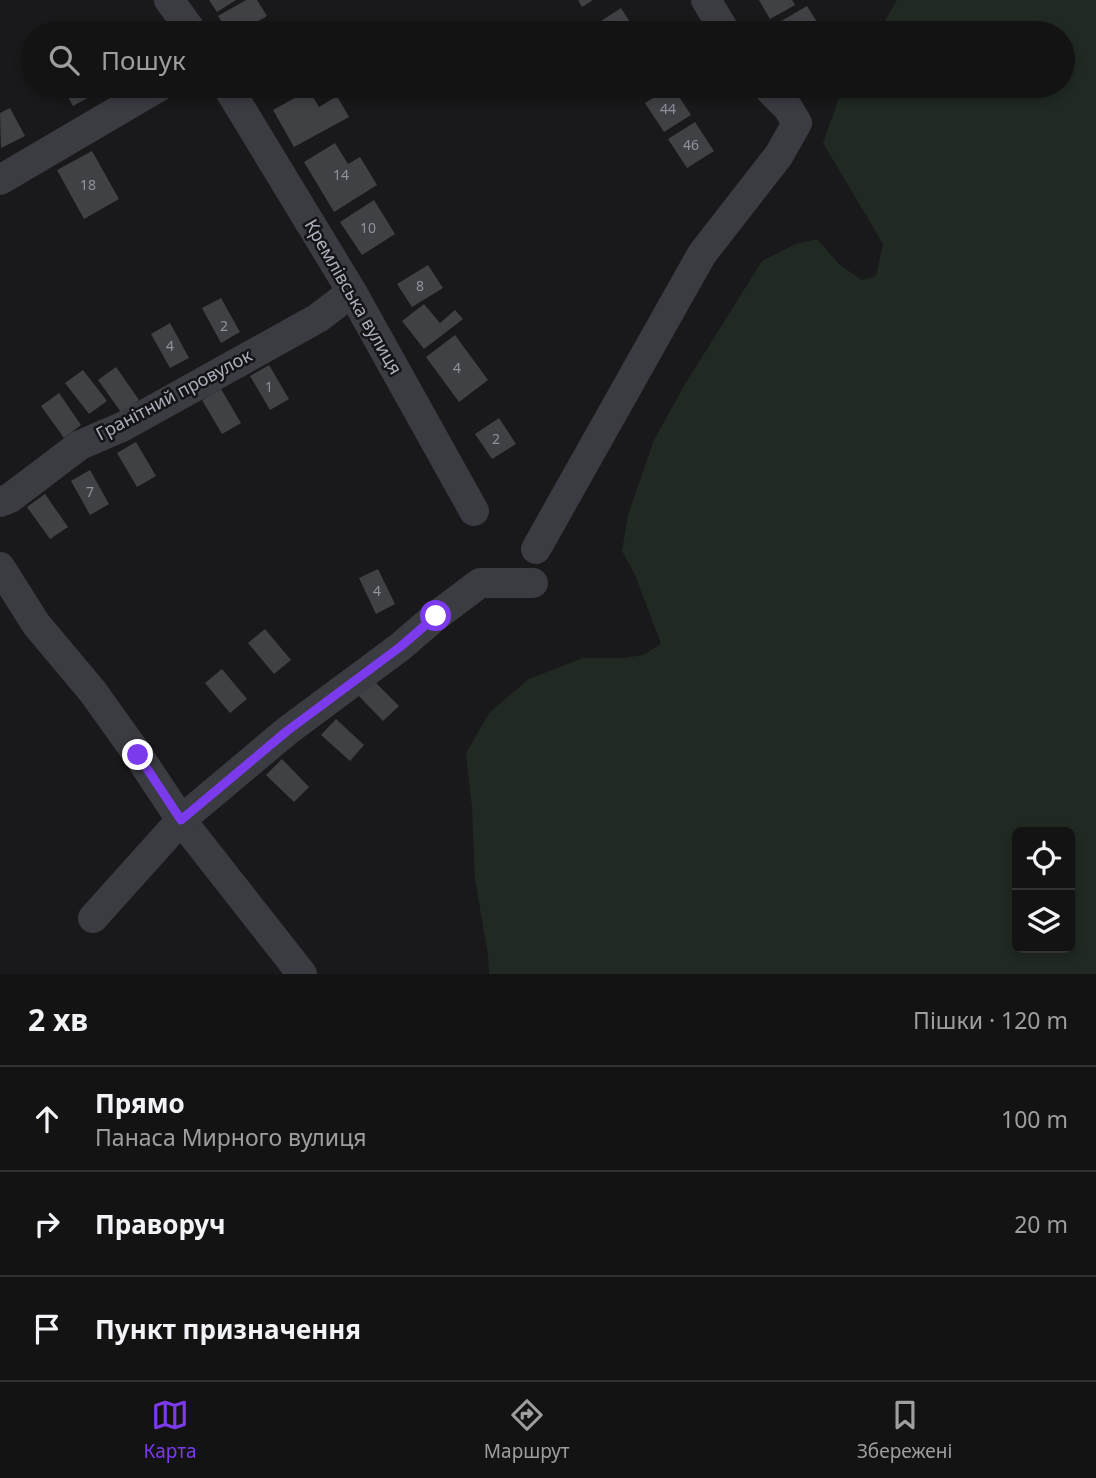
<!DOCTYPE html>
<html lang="uk">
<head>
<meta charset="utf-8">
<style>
	:root { --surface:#131314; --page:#1c1c1d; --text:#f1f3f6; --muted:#9d9ea0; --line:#323234; --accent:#7c3aed }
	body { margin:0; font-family:"Noto Sans",sans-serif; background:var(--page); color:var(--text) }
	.controls { position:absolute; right:21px; bottom:21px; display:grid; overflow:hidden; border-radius:10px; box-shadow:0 4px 10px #0003 }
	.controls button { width:63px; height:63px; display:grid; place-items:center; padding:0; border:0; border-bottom:2px solid var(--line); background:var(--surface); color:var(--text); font:35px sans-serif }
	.stop { position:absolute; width:21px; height:21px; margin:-16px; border:5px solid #7c3aed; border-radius:50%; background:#fff }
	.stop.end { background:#7c3aed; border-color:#fff; box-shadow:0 2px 7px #0008 }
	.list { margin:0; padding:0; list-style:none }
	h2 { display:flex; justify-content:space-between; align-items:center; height:91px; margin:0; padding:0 28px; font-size:30px }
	h2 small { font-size:23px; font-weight:400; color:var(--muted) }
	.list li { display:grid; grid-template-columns:46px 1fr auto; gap:21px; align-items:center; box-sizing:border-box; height:105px; padding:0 28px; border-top:2px solid var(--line) }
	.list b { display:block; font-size:26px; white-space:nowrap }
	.list p { margin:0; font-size:23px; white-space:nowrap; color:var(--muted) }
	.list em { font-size:23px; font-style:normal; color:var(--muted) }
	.icon { flex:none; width:38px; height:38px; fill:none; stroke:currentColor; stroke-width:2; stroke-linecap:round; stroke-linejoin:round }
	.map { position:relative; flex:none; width:1096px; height:974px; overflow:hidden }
	.search { position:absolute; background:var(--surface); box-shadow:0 4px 10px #0003; left:21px; right:21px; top:21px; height:77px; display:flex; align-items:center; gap:18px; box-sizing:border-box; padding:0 24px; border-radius:38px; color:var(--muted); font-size:26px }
	.sheet { height:406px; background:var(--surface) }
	nav { display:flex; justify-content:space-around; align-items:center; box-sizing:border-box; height:98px; border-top:2px solid var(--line); background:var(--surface); font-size:19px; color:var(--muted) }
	nav a { display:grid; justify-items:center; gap:4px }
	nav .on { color:var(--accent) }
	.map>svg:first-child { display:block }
	.green { fill:#202922; fill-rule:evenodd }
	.building { fill:#404145 }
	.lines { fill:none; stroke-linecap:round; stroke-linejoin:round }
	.minor { stroke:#3b3c42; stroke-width:30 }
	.route { stroke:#7c3aed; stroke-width:9 }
	.labels { text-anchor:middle; stroke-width:5; stroke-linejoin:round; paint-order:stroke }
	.number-label { font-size:14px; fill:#90939e }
	.street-label { font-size:18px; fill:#abaebb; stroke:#141416 }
</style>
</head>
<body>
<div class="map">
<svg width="1096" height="974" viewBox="0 0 1096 974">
	<rect width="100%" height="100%" fill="#19191b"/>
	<path class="green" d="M897,0H1096V974H489L488,955L475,879L472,808L466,753L490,712L529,679L583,658H624L643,655L661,644L635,575L622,551L628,515L654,440L685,384L762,261L796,244L817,239L840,265L862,280L876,276L883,244L823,143L839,98L846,86H1063V33H878ZM1017,832H1070V948H1017Z"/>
	<g class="building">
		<polygon points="209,0 236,0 217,12"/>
		<polygon points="246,0 257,0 267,16 238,33 229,33 218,16"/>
		<polygon points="578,0 593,0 582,7"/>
		<polygon points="759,0 792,0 795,5 770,19"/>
		<polygon points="807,6 820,27 809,33 781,33 776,24"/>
		<polygon points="621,8 637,33 600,33 595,25"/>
		<polygon points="62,86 109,86 73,106"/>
		<polygon points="672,86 691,115 664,132 645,103"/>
		<polygon points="309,90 319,107 337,96 349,117 294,147 273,110"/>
		<polygon points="10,108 25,136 1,148 0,113"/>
		<polygon points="695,122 714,151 687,168 668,139"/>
		<polygon points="335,143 348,164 360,157 377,185 334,212 304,162"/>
		<polygon points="92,151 119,199 84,219 57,170"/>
		<polygon points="374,200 395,234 362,255 340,222"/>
		<polygon points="428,265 443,288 412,307 397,284"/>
		<polygon points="221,298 240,332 221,343 202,308"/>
		<polygon points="424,304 440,323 455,310 463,319 424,349 402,321"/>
		<polygon points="170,323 189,358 170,368 151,334"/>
		<polygon points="455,335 488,380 459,402 426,357"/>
		<polygon points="269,365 289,399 270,410 250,376"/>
		<polygon points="116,367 139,400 121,412 98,380"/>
		<polygon points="83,370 107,401 89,414 65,383"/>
		<polygon points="221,389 241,423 222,434 202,400"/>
		<polygon points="59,393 81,425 64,438 41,406"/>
		<polygon points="499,418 516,444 492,459 475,434"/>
		<polygon points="136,442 156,476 137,487 117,453"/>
		<polygon points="90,470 109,504 90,515 71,481"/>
		<polygon points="45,494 68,527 50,539 27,507"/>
		<polygon points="378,569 395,604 376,614 359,578"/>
		<polygon points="265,629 291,660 274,674 248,643"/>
		<polygon points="222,669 247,699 230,713 205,683"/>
		<polygon points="371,678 399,706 383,721 356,693"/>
		<polygon points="336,719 364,745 350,761 321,735"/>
		<polygon points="282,759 309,787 294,802 266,775"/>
	</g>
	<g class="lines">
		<g class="minor">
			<polyline points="169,0 193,33"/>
			<polyline points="706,0 726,33"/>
			<polyline points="227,86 352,292 474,511"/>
			<polyline points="0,180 160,86"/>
			<polyline points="0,502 10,498 80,445 122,427 318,318 352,292"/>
			<polyline points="536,549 702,254 779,155 797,123 788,108 766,86"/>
			<polyline points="0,567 36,624 93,692 138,755 181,820 302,974"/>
			<polyline points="93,918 181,820 287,731 400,647 436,616 480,583 533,583"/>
		</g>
	</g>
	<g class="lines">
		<polyline class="route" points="138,755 181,820 287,731 400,647 436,616"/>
	</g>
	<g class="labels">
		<g class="number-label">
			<text x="668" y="114">44</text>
			<text x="691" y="150">46</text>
			<text x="341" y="180">14</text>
			<text x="88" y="190">18</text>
			<text x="368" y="233">10</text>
			<text x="420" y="291">8</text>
			<text x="224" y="331">2</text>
			<text x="170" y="351">4</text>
			<text x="457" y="373">4</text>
			<text x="269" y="392">1</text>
			<text x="496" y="444">2</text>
			<text x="90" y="497">7</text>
			<text x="377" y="596">4</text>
		</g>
		<g class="street-label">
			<text transform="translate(353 297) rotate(60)" y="6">Кремлівська вулиця</text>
			<text transform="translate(174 395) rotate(-28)" y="6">Гранітний провулок</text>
		</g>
	</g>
</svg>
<div class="controls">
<button><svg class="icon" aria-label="locate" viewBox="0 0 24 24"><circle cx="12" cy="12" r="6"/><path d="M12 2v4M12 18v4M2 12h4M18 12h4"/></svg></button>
<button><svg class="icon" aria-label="layers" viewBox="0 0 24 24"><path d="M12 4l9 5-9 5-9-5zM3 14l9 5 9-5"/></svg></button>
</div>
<div class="stop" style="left:436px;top:616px"></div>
<div class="stop end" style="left:138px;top:755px"></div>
<div class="search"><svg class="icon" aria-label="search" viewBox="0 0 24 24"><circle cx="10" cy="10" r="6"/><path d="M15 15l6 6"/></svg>Пошук</div>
</div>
<section class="sheet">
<h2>2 хв<small>Пішки · 120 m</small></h2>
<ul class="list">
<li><svg class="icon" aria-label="ahead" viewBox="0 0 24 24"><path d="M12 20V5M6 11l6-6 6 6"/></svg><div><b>Прямо</b><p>Панаса Мирного вулиця</p></div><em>100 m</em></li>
<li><svg class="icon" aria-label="right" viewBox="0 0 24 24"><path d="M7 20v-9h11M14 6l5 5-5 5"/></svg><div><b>Праворуч</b></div><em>20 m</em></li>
<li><svg class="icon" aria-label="arrive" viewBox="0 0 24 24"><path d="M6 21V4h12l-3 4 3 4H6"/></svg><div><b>Пункт призначення</b></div></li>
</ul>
</section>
<nav>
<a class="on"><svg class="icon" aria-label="map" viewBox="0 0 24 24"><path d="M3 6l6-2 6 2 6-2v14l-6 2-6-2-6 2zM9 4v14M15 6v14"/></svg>Карта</a>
<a><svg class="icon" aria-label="directions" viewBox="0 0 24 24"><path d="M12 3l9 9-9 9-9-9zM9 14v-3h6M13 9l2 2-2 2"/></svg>Маршрут</a>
<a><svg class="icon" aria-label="saved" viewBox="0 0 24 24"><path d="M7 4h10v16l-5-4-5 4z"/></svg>Збережені</a>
</nav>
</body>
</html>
